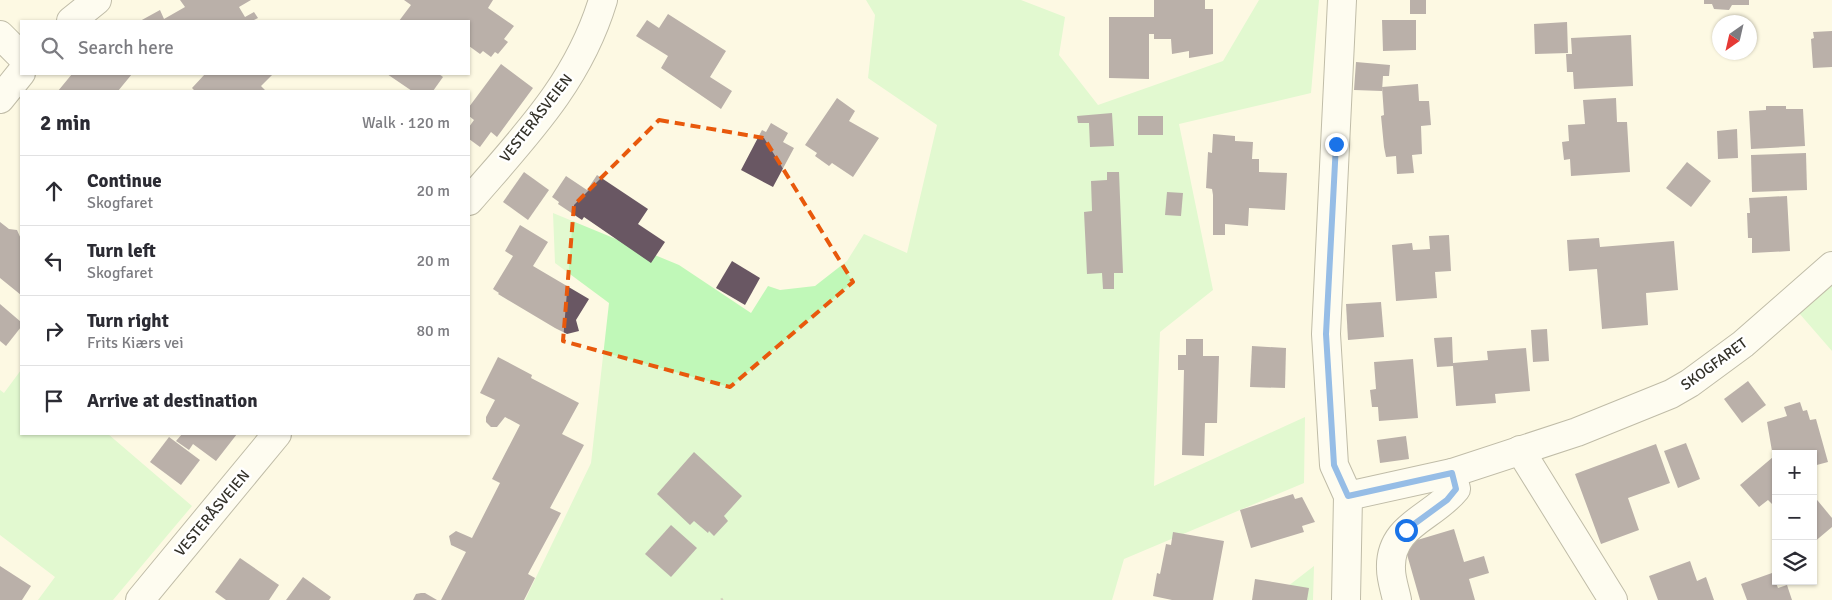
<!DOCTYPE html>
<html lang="en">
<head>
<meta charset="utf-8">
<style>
	:root { --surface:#fff; --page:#f2f2f3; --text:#2b2b33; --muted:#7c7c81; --line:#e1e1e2 }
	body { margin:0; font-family:Signika,sans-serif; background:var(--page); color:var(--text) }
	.controls { position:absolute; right:15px; bottom:15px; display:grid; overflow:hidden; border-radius:0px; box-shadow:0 1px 4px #0004 }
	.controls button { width:45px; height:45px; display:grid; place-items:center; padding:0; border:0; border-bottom:1px solid var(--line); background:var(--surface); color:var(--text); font:25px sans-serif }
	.compass { position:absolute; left:1712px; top:15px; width:45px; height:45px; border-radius:50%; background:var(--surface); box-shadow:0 1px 4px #0004; rotate:214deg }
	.stop { position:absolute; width:15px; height:15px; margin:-11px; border:4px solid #1a73e8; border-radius:50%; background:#fff }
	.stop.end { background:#1a73e8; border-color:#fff; box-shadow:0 1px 5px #0008 }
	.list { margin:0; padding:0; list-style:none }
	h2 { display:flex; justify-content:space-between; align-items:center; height:65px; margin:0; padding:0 20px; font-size:21px }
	h2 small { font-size:16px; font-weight:400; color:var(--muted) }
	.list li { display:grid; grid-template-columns:32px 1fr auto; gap:15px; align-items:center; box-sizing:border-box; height:70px; padding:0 20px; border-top:1px solid var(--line) }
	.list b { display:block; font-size:19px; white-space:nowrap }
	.list p { margin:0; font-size:16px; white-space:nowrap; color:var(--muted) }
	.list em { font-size:16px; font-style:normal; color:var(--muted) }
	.icon { flex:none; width:28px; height:28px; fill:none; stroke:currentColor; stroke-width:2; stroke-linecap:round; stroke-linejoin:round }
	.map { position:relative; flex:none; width:1832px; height:600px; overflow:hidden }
	.search { position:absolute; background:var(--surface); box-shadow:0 1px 4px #0004; left:20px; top:20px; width:450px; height:55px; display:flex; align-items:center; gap:12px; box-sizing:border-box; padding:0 18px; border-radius:0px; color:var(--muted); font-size:19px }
	.panel { position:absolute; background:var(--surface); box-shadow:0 1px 4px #0004; left:20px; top:90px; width:450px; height:345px; border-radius:0px }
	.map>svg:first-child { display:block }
	.grass { fill:#c0f8b8 }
	.building { fill:#695763 }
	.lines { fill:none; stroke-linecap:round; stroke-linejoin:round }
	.minor-casing { stroke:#76725f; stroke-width:30 }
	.path { stroke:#a29e8f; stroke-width:3; stroke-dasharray:5 2.5; stroke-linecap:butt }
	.minor { stroke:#fff; stroke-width:28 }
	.route { stroke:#1a73e8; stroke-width:6 }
	.marked { fill:none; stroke:#e8590c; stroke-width:4; stroke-dasharray:10 6; stroke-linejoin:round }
	.labels { text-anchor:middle; stroke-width:5; stroke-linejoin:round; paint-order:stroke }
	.street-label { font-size:15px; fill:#333129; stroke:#fff }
</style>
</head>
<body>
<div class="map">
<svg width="1832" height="600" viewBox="0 0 1832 600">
	<rect width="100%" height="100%" fill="#fdf9e3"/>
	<g class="grass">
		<polygon points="866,0 1021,0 1065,17 1059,55 1098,105 1223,61 1259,0 1319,0 1311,93 1179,124 1213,290 1160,332 1154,486 1305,417 1304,483 1124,559 1112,600 525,600 591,463 609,303 555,263 553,213 679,265 751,313 768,286 780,290 815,286 847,261 864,234 907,253 937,125 868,78 875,15"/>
		<polygon points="1832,282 1832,351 1799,313"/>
		<polygon points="21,370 21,434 108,434 192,506 113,600 38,600 55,577 0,535 0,390 4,393"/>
		<polygon points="1314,566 1313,600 1270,600"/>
	</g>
	<g class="building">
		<polygon points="180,0 251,0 239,7 245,17 254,12 258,18 252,21 140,21 160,10 164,19 185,7"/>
		<polygon points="404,0 493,0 488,8 514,26 504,39 508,42 498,54 495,52 491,57 483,51 480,54 469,46 469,21 399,21 411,5"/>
		<polygon points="1154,0 1205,0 1205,9 1213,9 1213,54 1189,58 1189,51 1172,54 1171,39 1154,39 1154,34 1149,34 1149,79 1109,78 1109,17 1154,17"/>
		<rect x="1410" y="0" width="16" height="14"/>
		<polygon points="1704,0 1749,0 1749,5 1732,5 1729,10 1714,9 1712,4 1704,4"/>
		<polygon points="668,14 726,51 710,77 732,91 721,109 661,68 668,56 636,36 647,20 659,28"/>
		<polygon points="1382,20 1416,20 1416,50 1383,51"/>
		<polygon points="1567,22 1568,53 1535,54 1534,24"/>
		<polygon points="1832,31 1832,67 1813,68 1811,39 1814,38 1813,32"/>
		<polygon points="1631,35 1633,86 1574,89 1573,72 1567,72 1566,54 1572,54 1571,38"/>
		<polygon points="1356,62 1390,65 1389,76 1383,76 1382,91 1354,90"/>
		<polygon points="501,64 533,88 497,137 491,132 480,147 469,139 469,127 474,120 469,116 469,107"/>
		<polygon points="72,74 84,75 132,74 118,91 58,91"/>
		<polygon points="205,74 273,74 261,86 266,91 195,91 192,88"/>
		<polygon points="387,74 439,74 443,77 433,91 412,91"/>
		<polygon points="1418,84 1419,101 1429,101 1431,125 1421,126 1422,154 1412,155 1414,173 1397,174 1396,156 1386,157 1384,147 1381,116 1384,115 1382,87"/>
		<polygon points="837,98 855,111 849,121 879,138 853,177 832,163 829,166 815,156 817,153 805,145"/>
		<polygon points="1616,98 1617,122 1627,122 1630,172 1571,176 1570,159 1564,160 1562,142 1569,141 1568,125 1585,124 1583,100"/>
		<polygon points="1766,106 1786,106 1786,109 1803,109 1805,146 1751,149 1749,111 1766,110"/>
		<polygon points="1112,113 1114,146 1090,147 1089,123 1078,123 1077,116"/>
		<rect x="1138" y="116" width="25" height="19"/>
		<polygon points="771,123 788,133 783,142 794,148 773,187 741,170 762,130 766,132"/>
		<polygon points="1737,129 1738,158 1718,159 1717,131"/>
		<polygon points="1213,134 1235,136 1235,141 1253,142 1252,159 1259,159 1259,172 1287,173 1285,210 1249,208 1248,226 1225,224 1225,235 1213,235 1213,195 1212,189 1206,188 1208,152 1212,153"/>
		<polygon points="1806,153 1807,190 1752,192 1751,155"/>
		<polygon points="1687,162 1711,181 1691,207 1666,188"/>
		<polygon points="524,172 549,190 528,220 503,202"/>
		<polygon points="1107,172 1119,172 1123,273 1114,273 1114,289 1103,289 1102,273 1087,274 1084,212 1092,211 1091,181 1107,180"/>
		<polygon points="597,175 648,209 638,224 665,242 651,263 584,217 582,220 558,204 559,202 552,197 566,176 587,190"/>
		<polygon points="1167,192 1183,193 1181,216 1165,215"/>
		<polygon points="1787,196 1790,251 1752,253 1752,238 1748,238 1747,213 1750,213 1749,198"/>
		<polygon points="0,222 9,229 17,230 21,239 21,295 0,278"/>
		<polygon points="520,225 548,242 533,266 589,299 576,320 579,331 567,334 555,328 498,294 499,293 493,289 513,256 505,251"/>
		<polygon points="1449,235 1451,271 1435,272 1437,298 1396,301 1392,245 1412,243 1413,250 1430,249 1429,236"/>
		<polygon points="1599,238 1600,247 1674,241 1678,290 1646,293 1648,325 1602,329 1597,269 1569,271 1567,240"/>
		<polygon points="732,261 760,278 745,305 716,288"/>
		<polygon points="1381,302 1384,337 1348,340 1346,304"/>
		<polygon points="0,304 21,322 21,327 6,346 0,341"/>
		<polygon points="1547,329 1549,361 1533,362 1531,330"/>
		<polygon points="1452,337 1453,363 1488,360 1487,351 1526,348 1530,391 1495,394 1496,403 1456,406 1453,366 1437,367 1434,338"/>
		<polygon points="1186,339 1203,339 1203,356 1219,356 1217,423 1205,423 1204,456 1182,455 1184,370 1178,370 1178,355 1186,355"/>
		<polygon points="1252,346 1286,348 1285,388 1250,387"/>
		<polygon points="498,357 532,375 531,378 579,403 562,434 584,445 550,508 561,513 528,574 535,578 524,600 441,600 466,552 451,545 449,536 456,531 472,538 500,483 492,479 520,425 505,417 497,427 491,427 486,422 486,417 495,400 480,393"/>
		<polygon points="1413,359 1418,418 1379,421 1378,407 1372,407 1370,390 1376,389 1374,362"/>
		<polygon points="1748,381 1766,405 1742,423 1724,399"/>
		<polygon points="1800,402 1803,411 1807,410 1810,420 1816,419 1828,462 1813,466 1813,454 1776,454 1776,508 1768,500 1759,507 1740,485 1773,457 1767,422 1787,416 1784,407"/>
		<polygon points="182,434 237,434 216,461 193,444 189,450 176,441"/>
		<polygon points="1406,436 1409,459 1380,463 1377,440"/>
		<polygon points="169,437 200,460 181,485 150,462"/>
		<polygon points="1686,443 1700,479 1678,488 1664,451"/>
		<polygon points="1656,444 1670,483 1628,498 1639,530 1601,544 1575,474"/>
		<polygon points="694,452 742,496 724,516 728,521 714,536 709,531 708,533 694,521 690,525 657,494"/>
		<polygon points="1293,494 1295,499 1302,497 1315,522 1302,526 1304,532 1251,548 1240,510"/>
		<polygon points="1813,495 1832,518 1832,527 1813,543"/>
		<polygon points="671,525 697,548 671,577 645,554"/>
		<polygon points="1454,529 1464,562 1484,556 1489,573 1469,579 1475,600 1420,600 1404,544"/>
		<polygon points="1173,532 1224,541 1213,600 1172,600 1153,596 1157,573 1160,574 1166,544 1171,545"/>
		<polygon points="240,558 279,585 269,600 226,600 215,592"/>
		<polygon points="1690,561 1697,581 1706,577 1714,600 1658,600 1649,576"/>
		<polygon points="0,566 31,586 22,600 0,600"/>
		<polygon points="1772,573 1778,588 1787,585 1792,600 1747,600 1741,584"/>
		<polygon points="303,577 331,597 329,600 286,600"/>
		<polygon points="1255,579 1309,588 1307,600 1252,600"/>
		<polygon points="421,593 425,593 437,600 413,600 416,594"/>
	</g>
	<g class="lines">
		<defs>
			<g id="minor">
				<polyline points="1342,0 1326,334 1334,465 1348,496 1346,600"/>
				<polyline points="71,21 97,0"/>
				<polyline points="0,35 21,56"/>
				<polyline points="0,99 21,73"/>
				<path d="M469,201C524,137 578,83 603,0"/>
				<polyline points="1520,450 1613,600"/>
				<polyline points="1348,496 1452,473 1577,432 1671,394 1690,383 1743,344 1832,266"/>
				<polyline points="140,600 277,434"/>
				<path d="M1397,600C1395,590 1391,579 1391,569C1389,525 1433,518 1456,489L1452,473"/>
			</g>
		</defs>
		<use href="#minor" class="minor-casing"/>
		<polyline class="path" points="721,600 723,599"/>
		<use href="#minor" class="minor"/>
	</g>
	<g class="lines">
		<polyline class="route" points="1336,144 1326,334 1334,465 1348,496 1452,473 1456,489 1447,500 1406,530"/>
	</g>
	<path d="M0 0H1832V600H0ZM659,120L764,138L853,282L730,387L563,341L574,205Z" fill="#fdf9e3" fill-opacity=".55" fill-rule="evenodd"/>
	<path class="marked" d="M659,120L764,138L853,282L730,387L563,341L574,205Z"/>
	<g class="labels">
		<g class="street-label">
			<text transform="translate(536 118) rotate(-52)" y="5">VESTERÅSVEIEN</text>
			<text transform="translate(1714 364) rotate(-36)" y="5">SKOGFARET</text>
			<text transform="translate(212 513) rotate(-50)" y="5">VESTERÅSVEIEN</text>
		</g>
	</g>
</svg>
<div class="controls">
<button>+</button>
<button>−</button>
<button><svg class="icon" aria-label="layers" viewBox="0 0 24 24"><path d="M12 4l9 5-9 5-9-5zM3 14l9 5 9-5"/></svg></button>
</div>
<svg class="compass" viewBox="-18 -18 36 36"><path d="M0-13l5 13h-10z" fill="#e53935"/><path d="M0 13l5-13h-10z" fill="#7c7c81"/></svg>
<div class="stop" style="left:1406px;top:530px"></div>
<div class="stop end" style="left:1336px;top:144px"></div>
<div class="search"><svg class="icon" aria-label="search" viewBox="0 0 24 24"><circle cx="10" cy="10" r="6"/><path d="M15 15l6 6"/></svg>Search here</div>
<section class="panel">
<h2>2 min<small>Walk · 120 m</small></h2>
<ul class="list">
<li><svg class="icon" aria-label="ahead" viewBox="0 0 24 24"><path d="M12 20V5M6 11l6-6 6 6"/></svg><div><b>Continue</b><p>Skogfaret</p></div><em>20 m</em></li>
<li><svg class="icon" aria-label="left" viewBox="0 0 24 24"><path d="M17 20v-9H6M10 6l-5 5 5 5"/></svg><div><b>Turn left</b><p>Skogfaret</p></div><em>20 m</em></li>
<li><svg class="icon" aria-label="right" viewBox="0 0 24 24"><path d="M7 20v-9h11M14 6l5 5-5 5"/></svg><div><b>Turn right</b><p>Frits Kiærs vei</p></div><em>80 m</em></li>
<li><svg class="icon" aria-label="arrive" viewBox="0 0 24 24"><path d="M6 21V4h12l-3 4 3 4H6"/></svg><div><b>Arrive at destination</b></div></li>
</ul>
</section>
</div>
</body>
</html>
